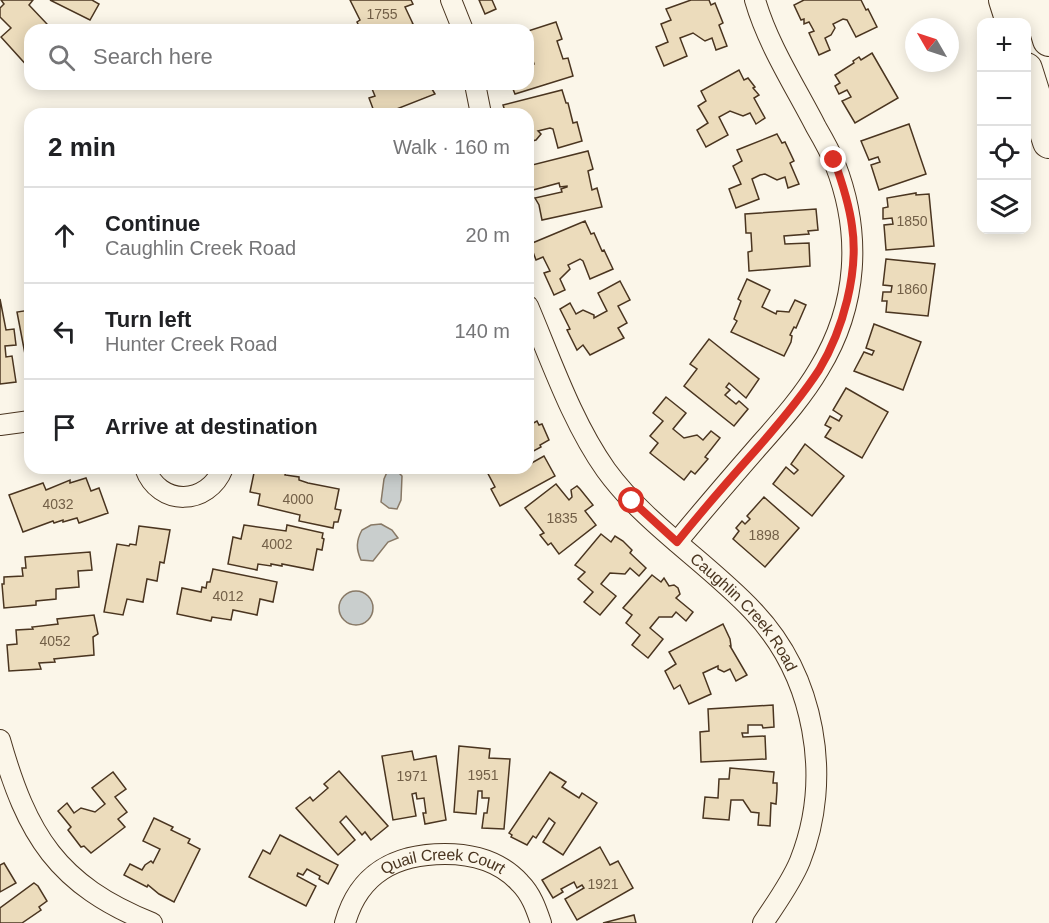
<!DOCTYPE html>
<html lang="en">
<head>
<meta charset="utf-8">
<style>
	:root { --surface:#fff; --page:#f2f2f2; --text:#202124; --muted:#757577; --line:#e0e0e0 }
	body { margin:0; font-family:Helvetica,sans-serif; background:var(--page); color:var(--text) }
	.controls { position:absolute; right:18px; top:18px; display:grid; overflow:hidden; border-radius:12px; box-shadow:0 3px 15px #0003 }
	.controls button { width:54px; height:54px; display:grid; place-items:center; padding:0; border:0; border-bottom:2px solid var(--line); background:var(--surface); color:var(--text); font:30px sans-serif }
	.compass { position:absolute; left:905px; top:18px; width:54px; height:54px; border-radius:50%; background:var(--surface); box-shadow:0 3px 15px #0003; rotate:309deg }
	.stop { position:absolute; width:18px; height:18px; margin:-14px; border:4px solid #d93025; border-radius:50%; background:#fff }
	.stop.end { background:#d93025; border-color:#fff; box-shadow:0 2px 6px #0008 }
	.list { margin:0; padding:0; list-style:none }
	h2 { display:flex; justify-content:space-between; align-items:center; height:78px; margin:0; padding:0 24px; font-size:26px }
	h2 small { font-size:20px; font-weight:400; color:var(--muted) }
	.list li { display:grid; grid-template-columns:39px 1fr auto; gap:18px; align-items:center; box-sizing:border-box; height:96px; padding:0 24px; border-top:2px solid var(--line) }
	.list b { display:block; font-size:22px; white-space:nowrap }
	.list p { margin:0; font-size:20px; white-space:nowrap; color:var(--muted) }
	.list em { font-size:20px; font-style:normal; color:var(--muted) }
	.icon { flex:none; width:33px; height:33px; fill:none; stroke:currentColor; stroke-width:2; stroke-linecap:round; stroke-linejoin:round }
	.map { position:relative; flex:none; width:1049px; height:923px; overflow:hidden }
	.search { position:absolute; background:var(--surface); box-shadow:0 3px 15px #0003; left:24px; top:24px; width:510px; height:66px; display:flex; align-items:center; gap:15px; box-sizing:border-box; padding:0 21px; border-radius:18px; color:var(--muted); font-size:22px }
	.panel { position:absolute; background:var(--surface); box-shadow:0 3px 15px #0003; left:24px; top:108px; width:510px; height:366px; border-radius:18px }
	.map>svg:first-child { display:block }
	.water { fill:#c9cecd; stroke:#887966; stroke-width:1.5 }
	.building { fill:#ecdcbc; stroke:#4a3520; stroke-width:1.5 }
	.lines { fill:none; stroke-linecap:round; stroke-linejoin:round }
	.minor-casing { stroke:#4a3520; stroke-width:22 }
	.primary-casing { stroke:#4a3520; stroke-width:34 }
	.minor { stroke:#fbf6e9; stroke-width:20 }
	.primary { stroke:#fbf6e9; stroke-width:32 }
	.route { stroke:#d93025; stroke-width:8 }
	.labels { text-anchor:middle; stroke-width:4.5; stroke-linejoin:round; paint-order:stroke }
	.number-label { font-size:14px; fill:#725f47 }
	.street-label { font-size:16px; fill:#4a3520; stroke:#fbf6e9 }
</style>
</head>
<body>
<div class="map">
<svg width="1049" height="923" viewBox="0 0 1049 923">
	<rect width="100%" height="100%" fill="#fbf6e9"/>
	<g class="water">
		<polygon points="388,470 397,471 402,476 401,500 397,509 389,508 381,502 384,479"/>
		<path d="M381,524L392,530L398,538L388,542L373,561L361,560C356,549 356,541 362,530L371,525Z"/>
		<circle cx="356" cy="608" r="17"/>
	</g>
	<g class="building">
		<polygon points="1,0 33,0 29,5 47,24 43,30 30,30 30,69 1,37 11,28 0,17 0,8 4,4"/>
		<polygon points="50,0 92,0 99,4 90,20"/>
		<polygon points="350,0 411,0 413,4 405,7 413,24 400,30 361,30 357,22 360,20"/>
		<polygon points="479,0 492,0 496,9 485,14"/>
		<polygon points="691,0 709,0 711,5 715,3 723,23 719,25 727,46 716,50 712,38 705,41 693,33 680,38 687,56 664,66 656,47 668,42 661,24 671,20 666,9"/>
		<polygon points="804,0 861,0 866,10 868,9 877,27 856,37 847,20 843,19 833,24 835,28 831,35 825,38 830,50 819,55 809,33 814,31 809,22 804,24 804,19 801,20 794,5"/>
		<polygon points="556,22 562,39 557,41 563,59 568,58 573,76 515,94 511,84 528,84 528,66 534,64 531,54 528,55 528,31"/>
		<polygon points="872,53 898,98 855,123 842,101 851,97 847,90 839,94 835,86 840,83 835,75 854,63 853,61 859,57 861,60"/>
		<polygon points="739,70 744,80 748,78 755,87 753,88 759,95 754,98 765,118 756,124 750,113 743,116 730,111 719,117 728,135 706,147 697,130 708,123 698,106 706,101 701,91"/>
		<polygon points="370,84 429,84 435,94 384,114 375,114 369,98 375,96"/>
		<polygon points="562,90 566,103 568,103 573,123 577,122 582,141 558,148 553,129 550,128 538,131 541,134 536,140 528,142 532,156 528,157 528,114 506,114 503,105"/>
		<polygon points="909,124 926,174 879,190 871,165 880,162 878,157 869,160 861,141"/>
		<polygon points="777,134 782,143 785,142 794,161 790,163 799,184 788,188 785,177 777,180 765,174 760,175 752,179 759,199 736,208 729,189 741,184 733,166 742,161 737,150"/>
		<polygon points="588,151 593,169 588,171 592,190 597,188 602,207 542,220 539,205 535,198 562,192 561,189 567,187 567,186 560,187 559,183 533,190 532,187 528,188 528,166"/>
		<polygon points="916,193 916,195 929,194 934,246 886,250 884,225 893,224 892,218 883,219 883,208 888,207 887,198"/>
		<polygon points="816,209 818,230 808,231 809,234 784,236 785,244 809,243 810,266 749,271 748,252 752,251 751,233 746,233 745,214"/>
		<polygon points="585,221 591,234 594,233 602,251 604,250 613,269 590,279 583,261 580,259 568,265 570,269 560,279 565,290 554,295 544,273 550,271 543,257 536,260 530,244"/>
		<polygon points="886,259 935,264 928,316 886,312 887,301 882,301 883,292 891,292 892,286 883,285"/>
		<polygon points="747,279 770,290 762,307 776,314 777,311 789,312 795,300 806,305 796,328 794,327 790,335 792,336 791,342 784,356 731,332 737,321 734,319 741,301 738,299"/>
		<polygon points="620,281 630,300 618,306 627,323 618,328 624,338 590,355 583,345 577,350 567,330 570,329 560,309 570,303 576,314 583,310 594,315 594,318 607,311 598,293"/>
		<polygon points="0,299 6,330 14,329 16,345 5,346 6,357 12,356 16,382 0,384"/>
		<polygon points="30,310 30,353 25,354 17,312"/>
		<polygon points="874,324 921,342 903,390 854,371 864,352 872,355 874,351 866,348"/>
		<polygon points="709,339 759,379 746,398 729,383 726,387 730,390 725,395 736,404 739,401 748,409 734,426 684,386 697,369 690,364"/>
		<polygon points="846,388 888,412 862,458 825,437 831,428 825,425 830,416 839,421 842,416 833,410"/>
		<polygon points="666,397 686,413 673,429 684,438 697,435 703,440 711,431 720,438 705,457 708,459 695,474 691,471 684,480 650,453 658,443 650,436 663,421 653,413"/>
		<polygon points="537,421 539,425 542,424 549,440 540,445 541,447 528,454 528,426"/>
		<polygon points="805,444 844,476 812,516 773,484 786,467 794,474 798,470 791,464"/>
		<polygon points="544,456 555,476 500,506 491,489 495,487 486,470 482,472 479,468 528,468 528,465"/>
		<polygon points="255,468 287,468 285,475 299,477 299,480 308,483 339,489 335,509 341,510 338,522 334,522 333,528 299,521 300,515 258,505 260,494 250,492"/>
		<polygon points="86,478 91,491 99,488 108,513 79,523 77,518 63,522 63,520 54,523 53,521 23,532 9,495 43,483 46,490 70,480 70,483"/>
		<polygon points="556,484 569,500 572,497 571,490 577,486 580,489 593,505 585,511 596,525 559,554 551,543 548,545 540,535 544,533 525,508"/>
		<polygon points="764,497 799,528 765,567 733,539 739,531 736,528 742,521 745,524 750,519 747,516"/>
		<polygon points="244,525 286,531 287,525 323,533 322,538 324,539 322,550 317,549 313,570 282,564 282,566 271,564 271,566 258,564 257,570 228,564 233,537 241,539"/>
		<polygon points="139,526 170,530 164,563 160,562 157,581 147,579 143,602 127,599 123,615 104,612 117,544 129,546 130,544 136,545"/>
		<polygon points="601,534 611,542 615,536 623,541 632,550 630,553 646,568 639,576 630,568 625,574 610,573 601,584 616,596 600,615 584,602 593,592 578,579 585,572 575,565"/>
		<polygon points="90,552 92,570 78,571 79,587 56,589 56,599 36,601 36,605 4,608 2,584 4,584 4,577 23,576 22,568 26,568 25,557"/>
		<polygon points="213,569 277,582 273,602 260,599 257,615 233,610 231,620 212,617 211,621 177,614 182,588 201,592 202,587 206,588 207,582 210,582"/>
		<polygon points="652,575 661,582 664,578 669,586 674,585 678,588 680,594 676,598 693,612 686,621 676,612 672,617 659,617 650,628 663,639 648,658 632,645 640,635 626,623 632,615 623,608"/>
		<polygon points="94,615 98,634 93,637 94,655 63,658 54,659 55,662 39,663 41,669 9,671 7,645 17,644 16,630 33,629 32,627 58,624 57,619"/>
		<polygon points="723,624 730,639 731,646 730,646 747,675 736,681 730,669 724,672 718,669 718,666 703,673 711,694 689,704 680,685 674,689 665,671 676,664 669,652"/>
		<polygon points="773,705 774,727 763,728 762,725 748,725 748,733 742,733 743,737 765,736 766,759 701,762 700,732 709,731 708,709"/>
		<polygon points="459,746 490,749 489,758 510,759 504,829 482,828 484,813 487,813 489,798 482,798 482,791 478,791 476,814 454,812"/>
		<polygon points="412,751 414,760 436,756 446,820 425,824 423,813 426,813 424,798 417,799 416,793 412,794 416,816 393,820 382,756"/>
		<polygon points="730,768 774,772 773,783 777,783 777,790 776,804 771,803 770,826 758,825 759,813 751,812 743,800 731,800 729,820 703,818 705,797 718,798 719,779 729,779"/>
		<polygon points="339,771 388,826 371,840 365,832 362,835 346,816 340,822 355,840 338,855 296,808 310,797 313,801 328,788 324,784"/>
		<polygon points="113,772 126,789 115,797 127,812 118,819 125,827 91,853 84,846 81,847 68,830 71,827 58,811 67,803 74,813 81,808 95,812 105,804 92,788"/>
		<polygon points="550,772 566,782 562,787 579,798 582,793 597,803 563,855 543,842 555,823 549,818 536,838 533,836 527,845 511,837 512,835 509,833"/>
		<polygon points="154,818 173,827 171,830 190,839 188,843 200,849 174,902 159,894 148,885 147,887 124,875 130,864 142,870 145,865 151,861 153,863 160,849 143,841"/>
		<polygon points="280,835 338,865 328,884 319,879 320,876 307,869 303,875 298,873 297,876 316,886 306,906 249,877 263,850 270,854"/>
		<polygon points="600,847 610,865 618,861 633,888 577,920 565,899 584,888 582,885 577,888 574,882 561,889 563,892 553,898 542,880"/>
		<polygon points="4,863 16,883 0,892 0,865"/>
		<polygon points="34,883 38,886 47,901 39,907 41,910 22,923 0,923 0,908"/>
		<polygon points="634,915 636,923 603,923"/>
	</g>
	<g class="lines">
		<defs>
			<g id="minor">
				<polyline points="451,0 463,30"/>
				<polyline points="475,84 481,114"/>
				<path id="s1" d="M528,306C551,360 572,422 606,470C646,525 707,562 753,611C815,676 833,778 800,861C791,883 776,903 763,923"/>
				<polyline points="0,425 30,421"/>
				<path d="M145,468C159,507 208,506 223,468"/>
				<path d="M677,542C703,510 730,479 757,448C779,423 802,398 819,369C858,305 862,233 835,164C830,151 823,139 816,127C795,86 768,45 755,0"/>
				<path d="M0,740C27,835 57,885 152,923"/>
				<path id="s2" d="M345,923C359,873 396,854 445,854C474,854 500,861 520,883C531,894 536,908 541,923"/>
			</g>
			<g id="primary">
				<polyline points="1005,0 1012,22"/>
				<polyline points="1037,0 1049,40"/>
				<polyline points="1026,69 1049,142"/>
			</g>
		</defs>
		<use href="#minor" class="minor-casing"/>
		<use href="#primary" class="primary-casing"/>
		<use href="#minor" class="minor"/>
		<use href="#primary" class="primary"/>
	</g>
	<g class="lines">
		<path class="route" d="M632,501L677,542C702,511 728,481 754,452C777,426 800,399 819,370C843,330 859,272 852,226C849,203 842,182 834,160"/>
	</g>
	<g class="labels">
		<g class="number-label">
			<text x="382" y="19">1755</text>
			<text x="912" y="226">1850</text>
			<text x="912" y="294">1860</text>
			<text x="298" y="504">4000</text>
			<text x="58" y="509">4032</text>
			<text x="562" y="523">1835</text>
			<text x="764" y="540">1898</text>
			<text x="277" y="549">4002</text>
			<text x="228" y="601">4012</text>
			<text x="55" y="646">4052</text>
			<text x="483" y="780">1951</text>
			<text x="412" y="781">1971</text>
			<text x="603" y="889">1921</text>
		</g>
		<g class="street-label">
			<text dy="6" stroke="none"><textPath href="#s1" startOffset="381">Caughlin Creek Road</textPath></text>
			<text dy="6" stroke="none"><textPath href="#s2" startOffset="130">Quail Creek Court</textPath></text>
		</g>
	</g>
</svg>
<div class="controls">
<button>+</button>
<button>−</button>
<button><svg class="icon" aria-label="locate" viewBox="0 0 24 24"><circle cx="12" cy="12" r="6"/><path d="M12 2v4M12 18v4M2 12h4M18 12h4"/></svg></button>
<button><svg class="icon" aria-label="layers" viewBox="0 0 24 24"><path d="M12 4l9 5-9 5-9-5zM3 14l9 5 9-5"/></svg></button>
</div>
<svg class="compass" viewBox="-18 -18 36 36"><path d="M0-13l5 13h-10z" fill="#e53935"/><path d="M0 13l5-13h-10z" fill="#757577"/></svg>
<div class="stop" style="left:632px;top:501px"></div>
<div class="stop end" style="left:834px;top:160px"></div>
<div class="search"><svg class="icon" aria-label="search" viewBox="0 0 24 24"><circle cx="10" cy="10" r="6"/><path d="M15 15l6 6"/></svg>Search here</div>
<section class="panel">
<h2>2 min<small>Walk · 160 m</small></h2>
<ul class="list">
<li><svg class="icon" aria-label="ahead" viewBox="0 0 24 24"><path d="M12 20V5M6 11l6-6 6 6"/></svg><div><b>Continue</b><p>Caughlin Creek Road</p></div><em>20 m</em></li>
<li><svg class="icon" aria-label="left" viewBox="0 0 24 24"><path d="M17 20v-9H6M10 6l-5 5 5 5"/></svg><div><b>Turn left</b><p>Hunter Creek Road</p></div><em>140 m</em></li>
<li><svg class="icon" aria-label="arrive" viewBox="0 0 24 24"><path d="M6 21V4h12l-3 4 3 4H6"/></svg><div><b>Arrive at destination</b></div></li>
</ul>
</section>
</div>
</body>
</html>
